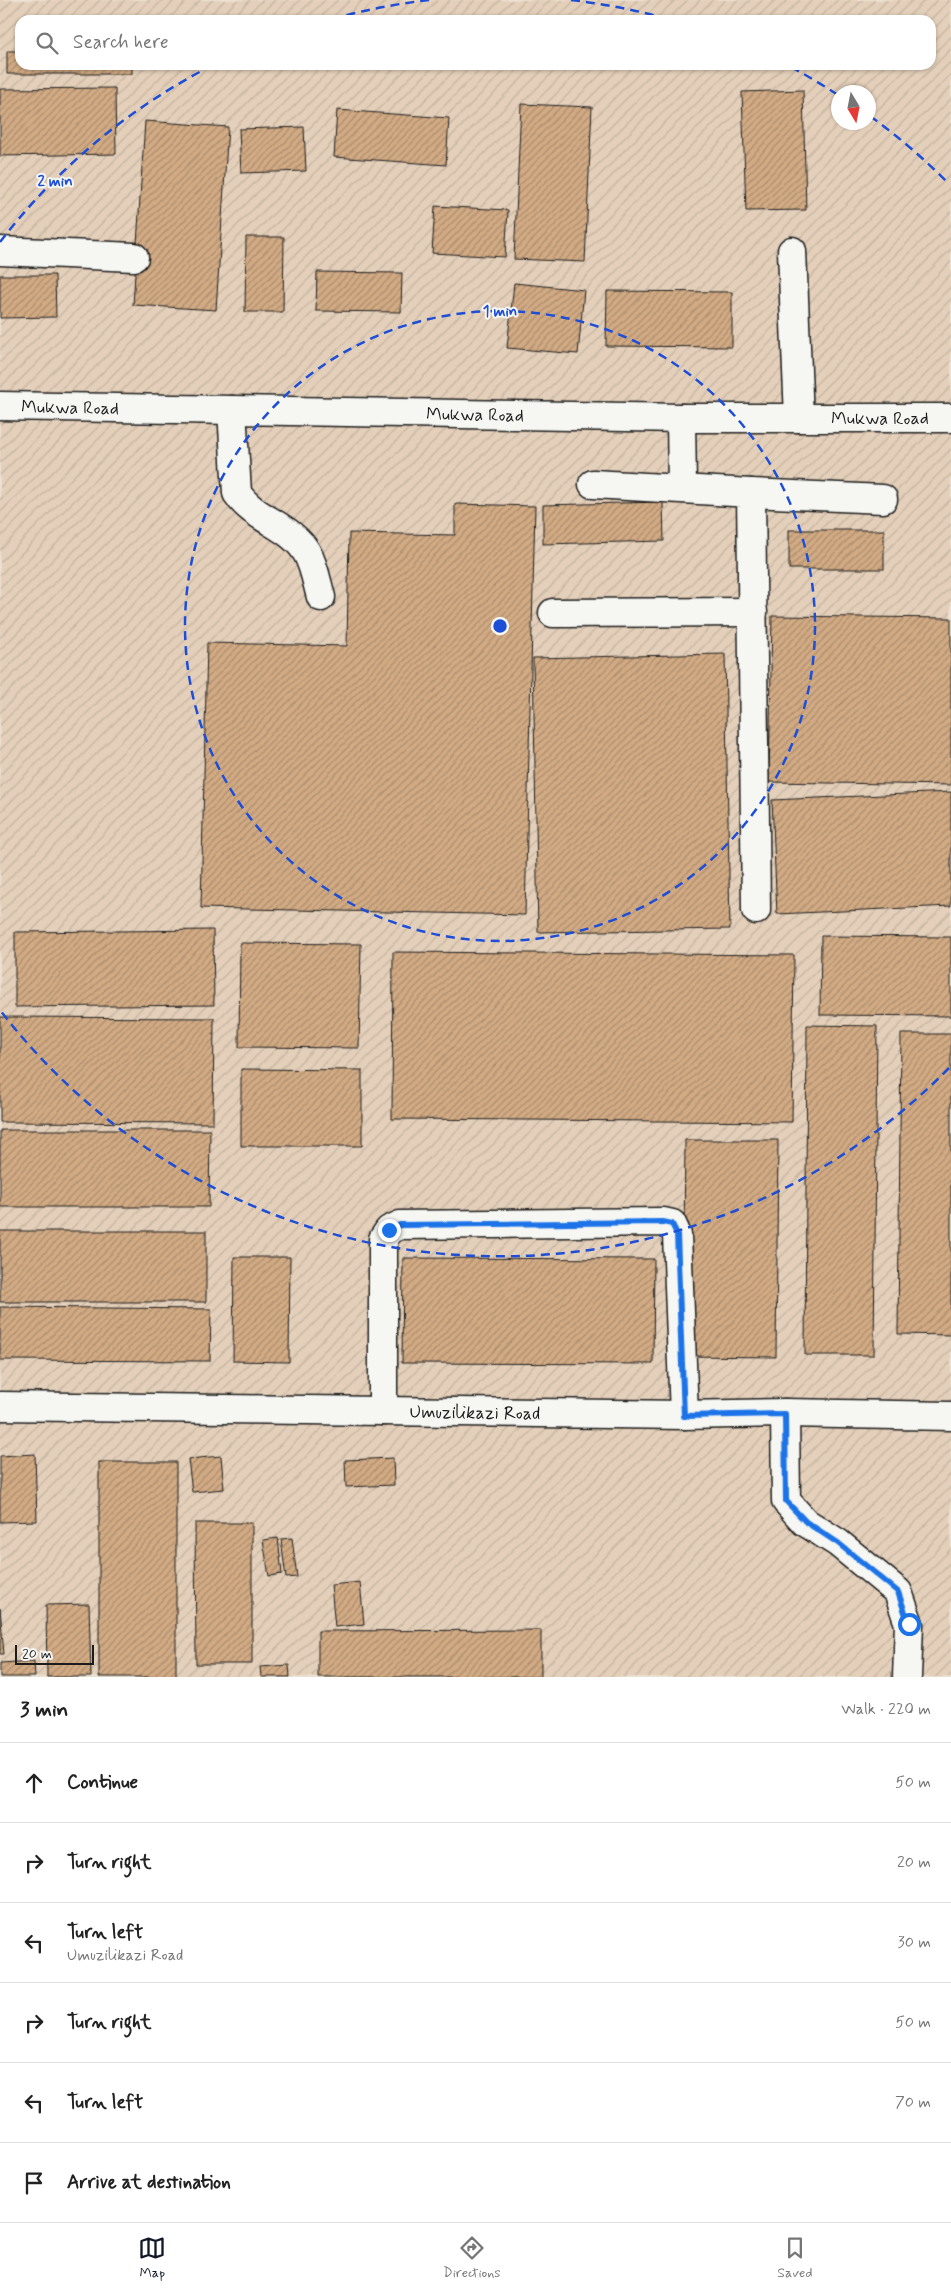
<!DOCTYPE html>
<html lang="en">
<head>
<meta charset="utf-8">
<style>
	:root { --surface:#fff; --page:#f2f2f2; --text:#222; --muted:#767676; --line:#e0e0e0; --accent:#111827 }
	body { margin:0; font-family:Mynerve,sans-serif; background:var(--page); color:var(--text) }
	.compass { position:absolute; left:831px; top:85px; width:45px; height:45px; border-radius:50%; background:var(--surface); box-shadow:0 1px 4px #0004; rotate:170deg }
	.scale { position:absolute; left:15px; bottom:12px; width:79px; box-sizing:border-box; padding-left:5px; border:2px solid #1c1c1c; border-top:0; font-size:14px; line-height:18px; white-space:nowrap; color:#1c1c1c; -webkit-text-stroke:4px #f6f6f2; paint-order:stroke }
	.stop { position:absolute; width:15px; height:15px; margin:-11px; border:4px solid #1a73e8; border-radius:50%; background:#fff }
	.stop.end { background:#1a73e8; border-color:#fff; box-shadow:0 1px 5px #0008 }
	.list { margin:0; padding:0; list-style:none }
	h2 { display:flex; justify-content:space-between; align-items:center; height:65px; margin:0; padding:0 20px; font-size:21px }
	h2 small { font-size:16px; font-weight:400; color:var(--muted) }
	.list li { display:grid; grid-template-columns:32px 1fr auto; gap:15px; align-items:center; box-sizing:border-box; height:80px; padding:0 20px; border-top:1px solid var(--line) }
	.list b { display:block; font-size:19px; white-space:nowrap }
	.list p { margin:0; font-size:16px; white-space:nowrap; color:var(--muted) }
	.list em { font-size:16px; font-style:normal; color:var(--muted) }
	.icon { flex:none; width:28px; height:28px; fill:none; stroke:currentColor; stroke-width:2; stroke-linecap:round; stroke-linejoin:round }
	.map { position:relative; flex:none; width:951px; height:1677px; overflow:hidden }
	.search { position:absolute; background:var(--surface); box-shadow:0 1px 4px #0004; left:15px; right:15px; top:15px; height:55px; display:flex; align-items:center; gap:12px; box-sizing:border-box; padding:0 18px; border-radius:15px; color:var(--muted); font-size:19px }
	.sheet { height:545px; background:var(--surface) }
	nav { display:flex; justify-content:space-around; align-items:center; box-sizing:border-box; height:70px; border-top:1px solid var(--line); background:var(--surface); font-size:14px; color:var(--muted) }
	nav a { display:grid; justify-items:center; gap:2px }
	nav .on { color:var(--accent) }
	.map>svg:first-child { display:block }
	.industrial { fill:url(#industrial-furrows); fill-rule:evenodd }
	.building { fill:url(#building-hatch); stroke:#1c1c1c }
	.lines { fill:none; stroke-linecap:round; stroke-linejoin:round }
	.minor-casing { stroke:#1c1c1c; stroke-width:31 }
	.minor { stroke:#f6f6f2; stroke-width:28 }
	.route { stroke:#1a73e8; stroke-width:6 }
	.ring { fill:none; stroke:#1d4ed8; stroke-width:2.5; stroke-dasharray:9 6 }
	.labels { text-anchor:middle; stroke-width:4; stroke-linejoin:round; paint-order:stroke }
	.street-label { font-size:18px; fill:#1c1c1c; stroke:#f6f6f2 }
	.centre { fill:#1d4ed8; stroke:#f6f6f2; stroke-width:2.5 }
	.ring-label { font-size:15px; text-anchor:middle; font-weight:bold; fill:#1d4ed8; stroke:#f6f6f2; stroke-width:4; stroke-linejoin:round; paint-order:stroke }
</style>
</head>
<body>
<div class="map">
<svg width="951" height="1677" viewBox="0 0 951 1677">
	<defs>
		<pattern id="industrial-furrows" width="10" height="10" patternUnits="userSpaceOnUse" patternTransform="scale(1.25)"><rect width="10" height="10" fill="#e4d0ba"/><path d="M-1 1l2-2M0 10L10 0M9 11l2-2" fill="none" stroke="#c3b29f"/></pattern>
		<pattern id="building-hatch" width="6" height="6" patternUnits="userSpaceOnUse" patternTransform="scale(1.25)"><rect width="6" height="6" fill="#d2ab84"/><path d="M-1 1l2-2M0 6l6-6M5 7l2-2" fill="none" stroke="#aa8a6b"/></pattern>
	</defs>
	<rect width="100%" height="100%" fill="#ebe0d1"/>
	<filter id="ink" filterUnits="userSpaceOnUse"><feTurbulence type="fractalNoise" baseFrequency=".02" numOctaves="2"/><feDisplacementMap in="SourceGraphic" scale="10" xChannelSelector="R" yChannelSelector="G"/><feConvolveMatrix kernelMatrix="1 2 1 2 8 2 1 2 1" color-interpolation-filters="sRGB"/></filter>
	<g filter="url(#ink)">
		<path class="industrial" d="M0,0H951V1677H0ZM20,20H931V65H20ZM838,92H868V122H838Z"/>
		<g class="building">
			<polygon points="7,51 20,51 20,65 132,65 132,74 7,74"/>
			<polygon points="115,88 116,154 0,156 0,89"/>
			<polygon points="803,90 806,210 746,211 742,92"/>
			<polygon points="521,104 592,107 585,262 514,259"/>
			<polygon points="337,110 449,118 446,165 334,157"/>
			<polygon points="145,121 228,127 216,310 133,305"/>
			<polygon points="304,127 306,171 241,173 239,129"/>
			<polygon points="435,206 508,210 505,257 432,253"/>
			<polygon points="246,237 284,237 283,312 245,312"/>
			<polygon points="317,272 402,273 401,312 316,311"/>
			<polygon points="0,275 55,275 56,317 0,318"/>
			<polygon points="514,283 584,290 578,354 507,348"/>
			<polygon points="607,291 732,292 732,347 606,346"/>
			<polygon points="663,502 664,541 543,544 543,505"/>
			<polygon points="455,504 535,506 525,915 201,908 207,643 347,646 349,533 455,535"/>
			<rect x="789" y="530" width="95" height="39"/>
			<polygon points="772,616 951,618 951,785 769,782"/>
			<polygon points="725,654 730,929 538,932 533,658"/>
			<polygon points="951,792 951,906 777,914 772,800"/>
			<polygon points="213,930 214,1005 15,1007 15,932"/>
			<polygon points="821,936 951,937 951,1016 820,1015"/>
			<polygon points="240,943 361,944 359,1048 239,1047"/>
			<polygon points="393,952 794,955 792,1122 392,1119"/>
			<polygon points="0,1017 214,1018 213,1123 0,1122"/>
			<polygon points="807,1025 877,1026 874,1355 805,1355"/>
			<polygon points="901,1034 951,1034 951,1335 898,1334"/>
			<polygon points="241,1069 362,1070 362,1146 241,1146"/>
			<polygon points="0,1130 210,1130 209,1207 0,1207"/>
			<polygon points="685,1140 778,1140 776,1357 683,1356"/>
			<rect x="0" y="1231" width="206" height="71"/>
			<polygon points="234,1257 290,1257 289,1362 233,1361"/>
			<polygon points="403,1258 654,1259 653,1364 402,1363"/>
			<polygon points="0,1307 211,1309 210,1361 0,1360"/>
			<polygon points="35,1454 37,1521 0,1522 0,1456"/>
			<polygon points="221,1456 224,1489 192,1492 188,1459"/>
			<polygon points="393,1458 394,1485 346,1487 345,1460"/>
			<rect x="99" y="1462" width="77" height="215"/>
			<polygon points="195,1523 252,1523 252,1664 196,1664"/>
			<polygon points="278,1538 282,1574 269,1576 263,1540"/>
			<polygon points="292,1538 297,1577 286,1578 281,1539"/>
			<polygon points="360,1582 364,1624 335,1627 331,1585"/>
			<polygon points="89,1604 91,1677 47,1677 46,1605"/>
			<polygon points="0,1608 4,1654 0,1654"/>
			<polygon points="541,1630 541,1677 318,1677 318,1631"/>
			<polygon points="34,1661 35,1677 0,1677 0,1663"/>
			<polygon points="289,1665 290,1677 261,1677 260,1667"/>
		</g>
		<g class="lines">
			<defs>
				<g id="minor">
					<polyline points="0,251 134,257"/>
					<polyline points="792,251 799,418"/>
					<path id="s1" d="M0,406L681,418H951"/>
					<path d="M232,410L237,493C254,520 291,525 307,553C314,565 317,583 321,597"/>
					<polyline points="681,418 682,487"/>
					<polyline points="593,484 751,493 756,910"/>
					<polyline points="751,493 883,499"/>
					<polyline points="553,613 753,612"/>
					<path id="s2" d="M0,1406L684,1415L785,1413L951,1416"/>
					<polyline points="383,1411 383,1239 389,1230 400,1225 663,1222 672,1224 677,1235 684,1415"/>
					<polyline points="785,1413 786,1501 805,1522 838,1543 898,1592 909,1624 907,1677"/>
				</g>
			</defs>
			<use href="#minor" class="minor-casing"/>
			<use href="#minor" class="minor"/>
		</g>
	</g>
	<g class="lines" filter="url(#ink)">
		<polyline class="route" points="389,1230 400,1225 663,1222 672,1224 677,1234 684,1416 785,1414 786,1501 806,1522 838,1543 898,1592 909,1624"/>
	</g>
	<g class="ring">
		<circle cx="500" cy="626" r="315"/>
		<path d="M949 1068A630 630 0 0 1 0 1010M0 242A630 630 0 0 1 209 67M332 19A630 630 0 0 1 429 0M571 0A630 630 0 0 1 668 19M791 67A630 630 0 0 1 838 95M870 116A630 630 0 0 1 949 184"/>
	</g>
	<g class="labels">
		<g class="street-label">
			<text dy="6" stroke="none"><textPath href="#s1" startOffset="70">Mukwa Road</textPath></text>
			<text dy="6" stroke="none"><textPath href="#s1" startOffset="475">Mukwa Road</textPath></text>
			<text dy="6" stroke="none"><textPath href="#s1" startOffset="880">Mukwa Road</textPath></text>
			<text dy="6" stroke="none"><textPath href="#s2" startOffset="475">Umuzilikazi Road</textPath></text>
		</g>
	</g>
	<circle cx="500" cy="626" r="8" class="centre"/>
	<g class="ring-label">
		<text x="55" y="186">2 min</text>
		<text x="500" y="316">1 min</text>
	</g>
</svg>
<svg class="compass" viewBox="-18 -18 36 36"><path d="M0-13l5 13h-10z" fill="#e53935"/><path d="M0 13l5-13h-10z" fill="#767676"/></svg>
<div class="scale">20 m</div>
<div class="stop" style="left:909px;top:1624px"></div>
<div class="stop end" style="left:389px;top:1230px"></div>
<div class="search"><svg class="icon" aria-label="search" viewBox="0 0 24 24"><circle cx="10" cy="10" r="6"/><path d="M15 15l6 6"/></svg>Search here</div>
</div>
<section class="sheet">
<h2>3 min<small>Walk · 220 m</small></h2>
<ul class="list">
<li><svg class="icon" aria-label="ahead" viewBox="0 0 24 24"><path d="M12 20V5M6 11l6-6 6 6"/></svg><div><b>Continue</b></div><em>50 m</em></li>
<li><svg class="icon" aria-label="right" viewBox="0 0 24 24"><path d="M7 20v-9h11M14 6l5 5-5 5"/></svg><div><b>Turn right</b></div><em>20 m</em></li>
<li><svg class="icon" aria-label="left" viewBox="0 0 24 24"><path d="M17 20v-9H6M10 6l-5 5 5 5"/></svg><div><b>Turn left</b><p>Umuzilikazi Road</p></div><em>30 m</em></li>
<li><svg class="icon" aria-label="right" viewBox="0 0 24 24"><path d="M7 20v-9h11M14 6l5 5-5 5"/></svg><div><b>Turn right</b></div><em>50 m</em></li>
<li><svg class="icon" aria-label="left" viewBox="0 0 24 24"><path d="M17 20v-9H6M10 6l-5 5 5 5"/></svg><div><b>Turn left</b></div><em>70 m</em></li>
<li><svg class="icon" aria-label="arrive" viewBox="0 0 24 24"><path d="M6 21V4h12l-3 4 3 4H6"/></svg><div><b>Arrive at destination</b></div></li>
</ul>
</section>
<nav>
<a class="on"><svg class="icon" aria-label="map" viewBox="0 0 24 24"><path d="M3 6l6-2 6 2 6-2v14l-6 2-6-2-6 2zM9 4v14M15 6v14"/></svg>Map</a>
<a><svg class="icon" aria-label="directions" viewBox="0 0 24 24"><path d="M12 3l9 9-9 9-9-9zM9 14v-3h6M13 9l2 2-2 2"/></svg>Directions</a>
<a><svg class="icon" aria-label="saved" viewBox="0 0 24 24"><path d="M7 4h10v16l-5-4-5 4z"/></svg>Saved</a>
</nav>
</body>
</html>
